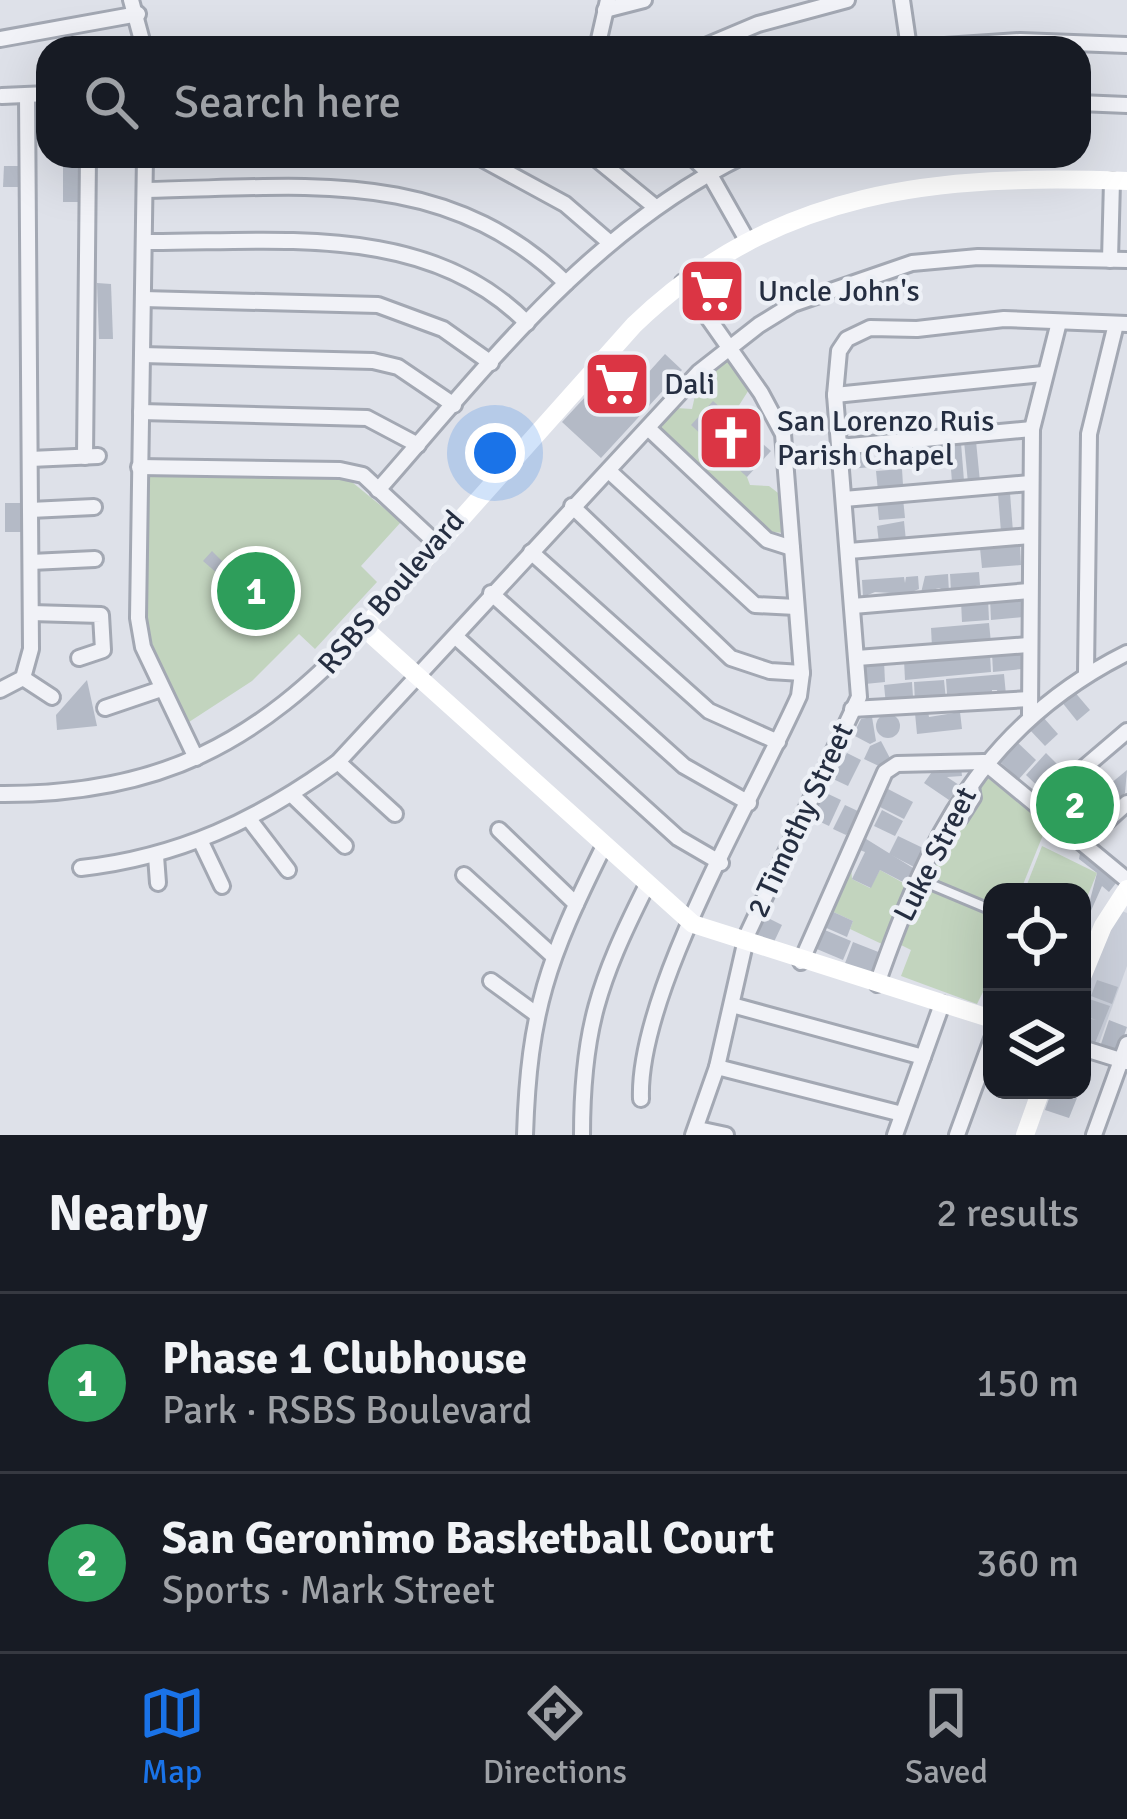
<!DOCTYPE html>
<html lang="en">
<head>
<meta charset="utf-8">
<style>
	:root { --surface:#171b24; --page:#20242c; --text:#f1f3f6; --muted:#9ea1a6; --line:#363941; --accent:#1a73e8 }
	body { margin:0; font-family:Signika,sans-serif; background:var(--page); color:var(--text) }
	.controls { position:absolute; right:36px; bottom:36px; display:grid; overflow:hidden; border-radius:24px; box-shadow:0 12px 48px #0002 }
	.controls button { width:108px; height:108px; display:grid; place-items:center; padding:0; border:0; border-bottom:3px solid var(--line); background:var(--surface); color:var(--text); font:60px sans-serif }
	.you { position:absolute; left:495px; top:453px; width:42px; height:42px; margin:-30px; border:9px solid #fff; border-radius:50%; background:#1a73e8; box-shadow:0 0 0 18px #1a73e833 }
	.badge { display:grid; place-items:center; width:78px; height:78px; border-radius:50%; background:var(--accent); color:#fff; font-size:39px; font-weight:700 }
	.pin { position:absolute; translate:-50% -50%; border:6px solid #fff; box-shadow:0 3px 12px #0006 }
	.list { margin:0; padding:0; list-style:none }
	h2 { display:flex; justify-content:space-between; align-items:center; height:156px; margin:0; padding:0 48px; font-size:51px }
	h2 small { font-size:39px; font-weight:400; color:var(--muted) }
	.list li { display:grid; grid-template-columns:78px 1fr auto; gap:36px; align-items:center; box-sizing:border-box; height:180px; padding:0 48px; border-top:3px solid var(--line) }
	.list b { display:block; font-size:45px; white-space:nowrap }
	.list p { margin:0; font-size:39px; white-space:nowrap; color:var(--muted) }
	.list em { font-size:39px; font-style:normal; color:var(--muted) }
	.icon { flex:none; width:66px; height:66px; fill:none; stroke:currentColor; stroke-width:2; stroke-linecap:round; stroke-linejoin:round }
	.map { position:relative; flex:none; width:1127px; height:1135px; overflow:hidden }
	.search { position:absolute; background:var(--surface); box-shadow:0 12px 48px #0002; left:36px; right:36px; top:36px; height:132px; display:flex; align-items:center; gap:30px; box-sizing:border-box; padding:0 42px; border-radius:36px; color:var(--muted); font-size:45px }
	.sheet { height:516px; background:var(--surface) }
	nav { display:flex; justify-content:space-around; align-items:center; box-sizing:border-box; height:168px; border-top:3px solid var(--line); background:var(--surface); font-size:33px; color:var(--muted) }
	nav a { display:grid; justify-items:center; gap:6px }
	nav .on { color:var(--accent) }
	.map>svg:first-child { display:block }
	.built { fill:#cbd0db }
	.green { fill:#c2d4be }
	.building { fill:#b4bac6 }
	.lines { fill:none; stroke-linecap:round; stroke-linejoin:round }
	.lane-casing { stroke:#a3a8b3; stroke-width:14 }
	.street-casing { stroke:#a3a8b3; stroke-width:20 }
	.lane { stroke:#f1f2f7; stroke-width:8 }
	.street { stroke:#f1f2f7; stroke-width:14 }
	.secondary { stroke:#fff; stroke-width:18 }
	.labels { text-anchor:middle; stroke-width:9; stroke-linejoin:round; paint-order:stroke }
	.poi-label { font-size:30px; fill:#252e41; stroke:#edf0f6; text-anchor:start }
	.street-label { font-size:30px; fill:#252e41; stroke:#edf0f6 }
</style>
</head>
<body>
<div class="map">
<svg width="1127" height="1135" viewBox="0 0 1127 1135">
	<rect width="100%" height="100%" fill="#dee1e9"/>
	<polygon class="built" points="1119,910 1127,913 1127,966 1098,1046 1082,1041 1082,998"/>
	<g class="green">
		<polygon points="730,358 750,388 731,418 747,477 750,485 769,486 786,499 785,533 772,532 660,429 676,408 692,409 697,387"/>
		<polygon points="143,472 347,478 401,522 361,566 377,582 315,649 299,634 252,681 189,722 151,653 146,632"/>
		<polygon points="988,778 1047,825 1020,892 992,892 992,974 977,1004 901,976 911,950 901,945 947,832"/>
		<polygon points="1042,846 1097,873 1082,910 1082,892 1024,892"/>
		<polygon points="851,867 852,879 870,888 880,870 907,885 884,945 850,929 853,921 829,910"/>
	</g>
	<g class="building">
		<rect x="63" y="156" width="16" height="46"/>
		<polygon points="4,166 23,166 22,187 3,187"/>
		<polygon points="97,283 111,284 113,339 99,339"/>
		<polygon points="625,354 647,374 665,354 682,370 601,458 562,422"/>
		<polygon points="713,401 771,451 747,477 691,425"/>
		<polygon points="964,441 976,441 980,482 968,483"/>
		<polygon points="961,443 964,481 952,482 949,444"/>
		<polygon points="872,450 873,467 848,469 847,452"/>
		<polygon points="902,469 903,485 878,491 876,471"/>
		<polygon points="1010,493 1013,532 1001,532 998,494"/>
		<polygon points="903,498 905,518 879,520 877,500"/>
		<rect x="5" y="503" width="18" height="29"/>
		<polygon points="904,521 906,541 879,543 877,526"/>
		<polygon points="1020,545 1021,565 982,568 980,548"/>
		<polygon points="212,551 225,564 248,557 251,564 226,579 223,595 215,594 218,574 203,561"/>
		<polygon points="979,572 980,585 951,591 950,574"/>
		<polygon points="948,574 949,592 939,588 921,593 925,576"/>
		<polygon points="918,576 919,589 907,594 875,592 863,597 862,580 904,577 905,583 906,577"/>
		<polygon points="1022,597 1023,617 991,620 990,599"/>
		<polygon points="988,599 989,620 962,622 961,601"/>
		<polygon points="989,623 991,643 932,647 931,628"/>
		<polygon points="1021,651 1022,669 993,672 992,653"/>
		<polygon points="990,654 991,672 905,680 904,660"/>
		<polygon points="884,661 885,682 865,684 863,663"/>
		<polygon points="1004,674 1006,695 998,696 997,690 992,690 992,696 960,699 960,693 947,694 946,679"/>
		<polygon points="87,680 97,726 57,730 56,715"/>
		<polygon points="944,680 946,700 915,703 914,682"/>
		<polygon points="912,682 913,697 886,705 884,685"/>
		<polygon points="1073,690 1090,710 1077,721 1061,701"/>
		<polygon points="928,711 929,717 960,712 962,729 917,734 915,713"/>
		<circle cx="888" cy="726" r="12"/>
		<polygon points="872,717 876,741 870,744 853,735 861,719"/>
		<polygon points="1043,717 1058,734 1045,746 1029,729"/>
		<polygon points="881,741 892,762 883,768 864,759 870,746"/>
		<polygon points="1017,742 1036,760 1019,779 999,761"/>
		<polygon points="847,753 861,760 848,786 831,778"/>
		<polygon points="1046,753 1065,772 1045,793 1026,775"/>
		<polygon points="961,767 962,776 947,777 959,785 949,800 924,783 934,769"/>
		<polygon points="1127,770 1125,793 1094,812 1087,803"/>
		<polygon points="888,789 913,802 904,819 880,807"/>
		<polygon points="822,791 841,800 829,826 810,817"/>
		<polygon points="845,805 862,813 846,835 833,829"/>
		<polygon points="882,810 903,821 895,836 874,826"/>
		<polygon points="898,836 923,848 914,867 889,854"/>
		<polygon points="863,837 913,868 905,883 880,870 871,888 852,879 865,852 857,849"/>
		<polygon points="1080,853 1116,883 1109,892 1102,886 1082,931 1097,873 1079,859"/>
		<polygon points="829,910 853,921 847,937 822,926"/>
		<polygon points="764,916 782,925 773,944 754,937"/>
		<polygon points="820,928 851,941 843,960 812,947"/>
		<polygon points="853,942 881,953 871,977 844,966"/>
		<polygon points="1097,980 1118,987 1112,1004 1091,996"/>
		<polygon points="1086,998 1110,1006 1095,1043 1082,1039 1082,1017 1096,1020 1082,1015"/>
		<polygon points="1109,1020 1127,1027 1119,1050 1101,1044"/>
		<polygon points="1052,1090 1077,1098 1069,1118 1045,1110"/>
	</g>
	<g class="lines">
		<defs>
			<g id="lane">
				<polyline points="948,822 962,820 976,798 973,781"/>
				<polyline points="918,879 992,910"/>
			</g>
			<g id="street">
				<polyline points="131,0 144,48"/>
				<polyline points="902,0 909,48"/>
				<polyline points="605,10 644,0"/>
				<polyline points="0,39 138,14"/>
				<polyline points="597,48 608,0"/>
				<polyline points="701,48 758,24 847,0"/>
				<polyline points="915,48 1020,41 1127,45"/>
				<polyline points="2,96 48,94"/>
				<polyline points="1079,103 1127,105"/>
				<polyline points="145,156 138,618 143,647 196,758"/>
				<polyline points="477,156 565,204 609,242"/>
				<polyline points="593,156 654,206"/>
				<polyline points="691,156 709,173 747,240"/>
				<path d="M145,190C302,188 443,164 566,283"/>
				<path d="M144,242C276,243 427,221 527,323"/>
				<polyline points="1110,260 1112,181"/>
				<polyline points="143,299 378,305 443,329 491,363"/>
				<polyline points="142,355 373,361 398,367 454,405"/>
				<polyline points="835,395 1043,374"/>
				<polyline points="141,412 367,418 418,445"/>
				<polyline points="648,428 767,540 792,548"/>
				<polyline points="839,447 1032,429"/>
				<polyline points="85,457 88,156"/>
				<polyline points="30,459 98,456"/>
				<polyline points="139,467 340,470 363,475 435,542"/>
				<polyline points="609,471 755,605 796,607"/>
				<path d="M378,490C487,366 591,230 743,156"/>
				<polyline points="844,499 1030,483"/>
				<polyline points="572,506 731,658 770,671 802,673"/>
				<polyline points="30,510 94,507"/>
				<polyline points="849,551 1030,536"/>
				<polyline points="531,552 709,711 778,742"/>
				<polyline points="31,562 95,559"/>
				<polyline points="491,593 684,766 749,803"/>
				<polyline points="853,606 1029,591"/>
				<polyline points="31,613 101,615 103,650 79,658"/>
				<polyline points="456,637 678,838 721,863"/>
				<polyline points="857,658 1028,645"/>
				<polyline points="1086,673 1089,434 1116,324"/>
				<polyline points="23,678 52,697"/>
				<polyline points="0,690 23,678 31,649 27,95"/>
				<polyline points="105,708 161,689"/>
				<polyline points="852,709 1030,699"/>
				<polyline points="1030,715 1032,429 1059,322"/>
				<polyline points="338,762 395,814"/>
				<polyline points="984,762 1127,880"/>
				<path d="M0,794C159,795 257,744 364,628"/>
				<polyline points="292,795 345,846"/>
				<polyline points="1038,807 1127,731"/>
				<polyline points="249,819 288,870"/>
				<polyline points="499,830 576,904"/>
				<polyline points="201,842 222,886"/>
				<polyline points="1084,842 1127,803"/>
				<polyline points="156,856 158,883"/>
				<path d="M81,868C179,857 258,820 338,762L699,372L759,325L793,304L912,263L978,257L1127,260"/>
				<polyline points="464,875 551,954"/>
				<polyline points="801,962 885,772 897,764 984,762"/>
				<polyline points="491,981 536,1014"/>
				<path d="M877,984C928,838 983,725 1127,653"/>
				<polyline points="732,1005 923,1057"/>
				<polyline points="1082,1048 1127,1062"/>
				<polyline points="717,1067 902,1114"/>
				<path d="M641,1099C637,993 753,799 799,696L802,673L783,434L761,393L683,282"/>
				<polyline points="698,1129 726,1135"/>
				<path d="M525,1135C529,1010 548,959 603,848"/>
				<path d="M582,1135C582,1029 599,981 646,887"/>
				<polyline points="693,1135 717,1067 747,935 859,697 835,395 839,351 847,339 870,328 917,329 1004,319 1127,324"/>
				<polyline points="895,1135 942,1004"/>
				<polyline points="957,1135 992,1039"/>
				<polyline points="1094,1135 1127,1044"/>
			</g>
		</defs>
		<use href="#lane" class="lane-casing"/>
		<use href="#street" class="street-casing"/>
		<use href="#lane" class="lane"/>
		<use href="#street" class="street"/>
		<g class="secondary">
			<polyline points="1082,977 1103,926 1127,889"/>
			<path d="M992,1019L693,924L364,628L634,325C776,188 939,174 1127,181"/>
			<polyline points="1025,1135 1041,1090"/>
		</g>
	</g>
	<defs>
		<symbol id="supermarket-square" viewBox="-11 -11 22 22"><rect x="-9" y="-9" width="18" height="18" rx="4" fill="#db3544" stroke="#edf0f6"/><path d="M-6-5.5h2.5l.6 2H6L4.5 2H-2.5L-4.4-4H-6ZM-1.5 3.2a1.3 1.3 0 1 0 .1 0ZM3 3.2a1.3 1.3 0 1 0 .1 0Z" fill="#fff"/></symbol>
		<symbol id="church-square" viewBox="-11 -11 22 22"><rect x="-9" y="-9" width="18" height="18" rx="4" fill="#db3544" stroke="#edf0f6"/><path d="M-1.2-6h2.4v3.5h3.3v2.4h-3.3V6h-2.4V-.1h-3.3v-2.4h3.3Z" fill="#fff"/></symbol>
	</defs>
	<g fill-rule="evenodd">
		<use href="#supermarket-square" x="674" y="253" width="76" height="76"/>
		<use href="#supermarket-square" x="579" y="346" width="76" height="76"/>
		<use href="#church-square" x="693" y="400" width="76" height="76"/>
	</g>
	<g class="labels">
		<g class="poi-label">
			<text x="758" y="301">Uncle John's</text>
			<text x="664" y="394">Dali</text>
			<text x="777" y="431">San Lorenzo Ruis<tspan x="777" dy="34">Parish Chapel</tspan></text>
		</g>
		<g class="street-label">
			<text transform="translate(391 592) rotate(-49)" y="10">RSBS Boulevard</text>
			<text transform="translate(800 820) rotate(-65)" y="10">2 Timothy Street</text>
			<text transform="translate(935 854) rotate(-63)" y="10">Luke Street</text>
		</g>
	</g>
</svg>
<div class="controls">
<button><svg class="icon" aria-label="locate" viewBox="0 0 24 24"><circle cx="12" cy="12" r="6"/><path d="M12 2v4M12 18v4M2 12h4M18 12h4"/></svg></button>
<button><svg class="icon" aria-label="layers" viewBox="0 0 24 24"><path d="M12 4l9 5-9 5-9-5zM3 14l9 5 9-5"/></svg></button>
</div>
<div class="you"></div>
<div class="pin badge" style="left:256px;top:591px;background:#2e9e5b">1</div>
<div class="pin badge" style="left:1075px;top:805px;background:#2e9e5b">2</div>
<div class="search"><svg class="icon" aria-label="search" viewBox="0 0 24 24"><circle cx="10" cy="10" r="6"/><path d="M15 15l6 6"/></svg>Search here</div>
</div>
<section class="sheet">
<h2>Nearby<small>2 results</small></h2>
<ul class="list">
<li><span class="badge" style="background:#2e9e5b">1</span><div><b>Phase 1 Clubhouse</b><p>Park · RSBS Boulevard</p></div><em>150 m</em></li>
<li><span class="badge" style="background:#2e9e5b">2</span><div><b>San Geronimo Basketball Court</b><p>Sports · Mark Street</p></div><em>360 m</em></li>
</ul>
</section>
<nav>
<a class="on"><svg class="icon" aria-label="map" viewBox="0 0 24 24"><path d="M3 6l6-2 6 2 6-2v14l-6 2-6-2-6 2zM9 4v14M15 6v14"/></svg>Map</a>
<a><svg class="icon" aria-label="directions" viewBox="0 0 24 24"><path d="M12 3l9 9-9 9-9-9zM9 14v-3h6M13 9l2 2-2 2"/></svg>Directions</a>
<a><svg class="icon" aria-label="saved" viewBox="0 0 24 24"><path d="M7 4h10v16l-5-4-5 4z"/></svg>Saved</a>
</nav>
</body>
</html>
